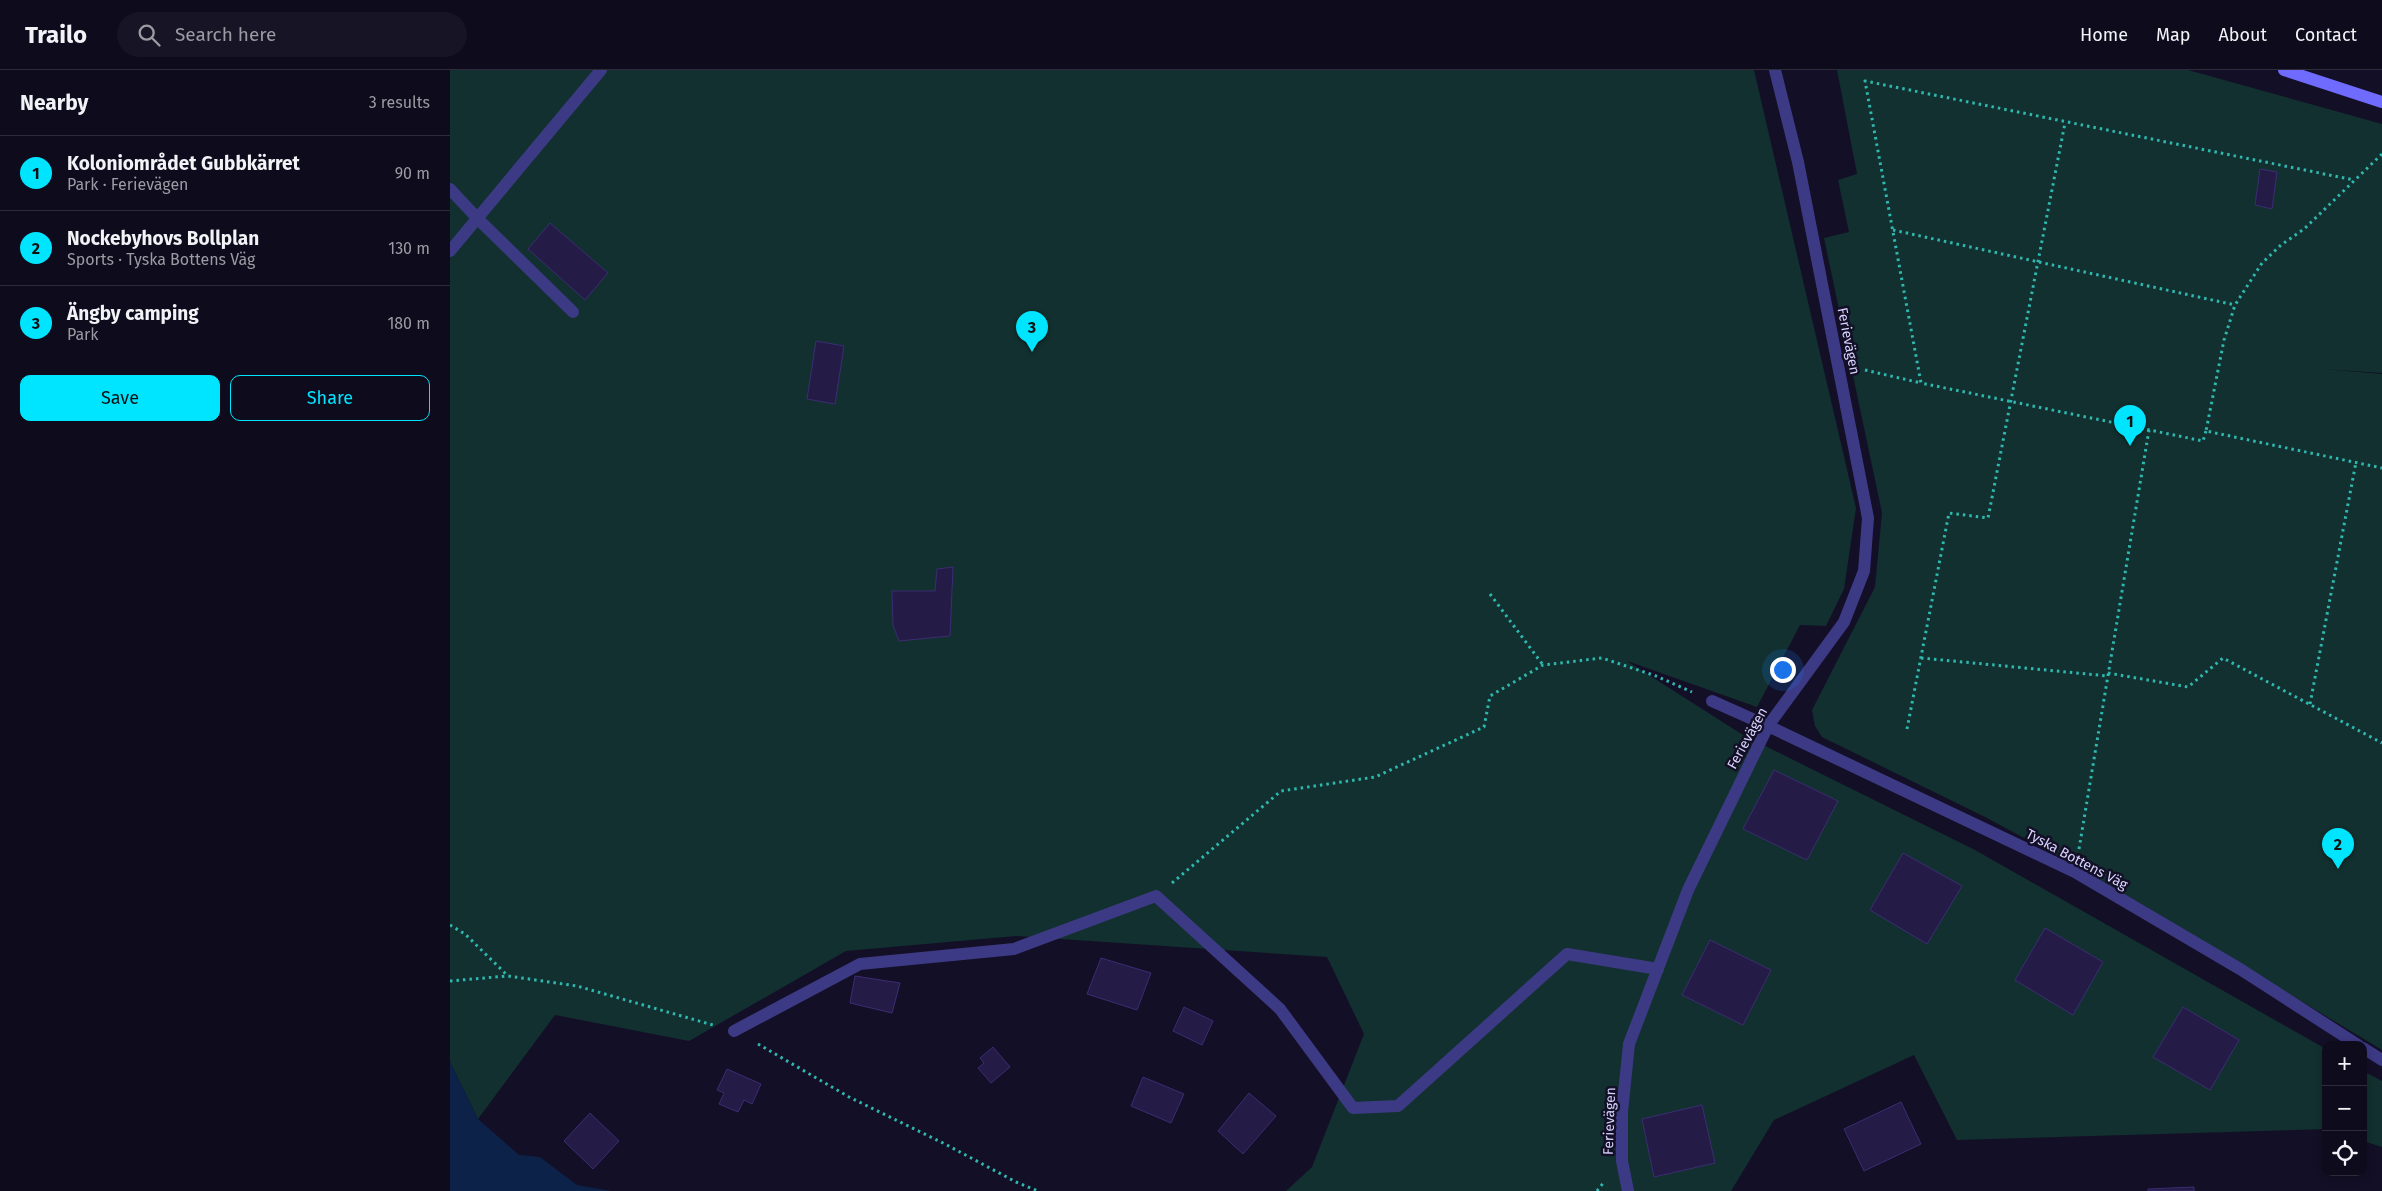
<!DOCTYPE html>
<html lang="en">
<head>
<meta charset="utf-8">
<style>
	:root { --surface:#0e0b1c; --page:#171425; --text:#f1f3f6; --muted:#9b9ba3; --line:#2e2b3b; --accent:#00e5ff }
	body { margin:0; font-family:"Fira Sans",sans-serif; background:var(--page); color:var(--text) }
	.controls { position:absolute; right:15px; bottom:15px; display:grid; overflow:hidden; border-radius:10px; box-shadow:0 2px 8px #0003 }
	.controls button { width:45px; height:45px; display:grid; place-items:center; padding:0; border:0; border-bottom:1px solid var(--line); background:var(--surface); color:var(--text); font:25px sans-serif }
	.you { position:absolute; left:1332px; top:599px; width:18px; height:18px; margin:-12px; border:4px solid #fff; border-radius:50%; background:#1a73e8; box-shadow:0 0 0 8px #1a73e833 }
	.badge { display:grid; place-items:center; width:32px; height:32px; border-radius:50%; background:var(--accent); color:#111; font-size:16px; font-weight:700 }
	.pin { position:absolute; translate:-50% -41px; filter:drop-shadow(0 1px 2px #0008) }
	.pin::after { content:''; position:absolute; top:26px; width:18px; height:15px; background:inherit; clip-path:polygon(0 0,100% 0,50% 100%) }
	.list { margin:0; padding:0; list-style:none }
	h2 { display:flex; justify-content:space-between; align-items:center; height:65px; margin:0; padding:0 20px; font-size:21px }
	h2 small { font-size:16px; font-weight:400; color:var(--muted) }
	.list li { display:grid; grid-template-columns:32px 1fr auto; gap:15px; align-items:center; box-sizing:border-box; height:75px; padding:0 20px; border-top:1px solid var(--line) }
	.list b { display:block; font-size:19px; white-space:nowrap }
	.list p { margin:0; font-size:16px; white-space:nowrap; color:var(--muted) }
	.list em { font-size:16px; font-style:normal; color:var(--muted) }
	.actions { display:flex; gap:10px; padding:15px 20px }
	.actions a { flex:1; padding:11px 0; border:1px solid var(--accent); border-radius:10px; text-align:center; font-size:18px; color:var(--accent) }
	.actions .main { background:var(--accent); color:#111 }
	.icon { flex:none; width:28px; height:28px; fill:none; stroke:currentColor; stroke-width:2; stroke-linecap:round; stroke-linejoin:round }
	.map { position:relative; flex:none; width:1932px; height:1121px; overflow:hidden }
	header { display:flex; align-items:center; gap:30px; box-sizing:border-box; height:70px; padding:0 25px; background:var(--surface); border-bottom:1px solid var(--line) }
	header strong { font-size:24px }
	nav { display:flex; gap:28px; margin-inline-start:auto; font-size:18px }
	.search { width:350px; height:45px; background:var(--page); display:flex; align-items:center; gap:12px; box-sizing:border-box; padding:0 18px; border-radius:28px; color:var(--muted); font-size:19px }
	main { display:flex }
	aside { flex:1; background:var(--surface) }
	.map>svg:first-child { display:block }
	.green { fill:#12302f }
	.water { fill:#0c2248 }
	.building { fill:#241b47; stroke:#3b2d73 }
	.lines { fill:none; stroke-linecap:round; stroke-linejoin:round }
	.path { stroke:#2fb8b0; stroke-width:3; stroke-dasharray:2.5 4; stroke-linecap:butt }
	.lane { stroke:#3d3a85; stroke-width:12 }
	.street { stroke:#3d3a85; stroke-width:12 }
	.secondary { stroke:#6f6bff; stroke-width:12 }
	.labels { text-anchor:middle; stroke-width:5; stroke-linejoin:round; paint-order:stroke }
	.street-label { font-size:14px; fill:#d9d4ff; stroke:#130f26 }
</style>
</head>
<body>
<header>
<strong>Trailo</strong>
<div class="search"><svg class="icon" aria-label="search" viewBox="0 0 24 24"><circle cx="10" cy="10" r="6"/><path d="M15 15l6 6"/></svg>Search here</div>
<nav><a>Home</a><a>Map</a><a>About</a><a>Contact</a></nav>
</header>
<main>
<aside>
<h2>Nearby<small>3 results</small></h2>
<ul class="list">
<li><span class="badge">1</span><div><b>Koloniområdet Gubbkärret</b><p>Park · Ferievägen</p></div><em>90 m</em></li>
<li><span class="badge">2</span><div><b>Nockebyhovs Bollplan</b><p>Sports · Tyska Bottens Väg</p></div><em>130 m</em></li>
<li><span class="badge">3</span><div><b>Ängby camping</b><p>Park</p></div><em>180 m</em></li>
</ul>
<div class="actions"><a class="main">Save</a><a>Share</a></div>
</aside>
<div class="map">
<svg width="1932" height="1121" viewBox="0 0 1932 1121">
	<rect width="100%" height="100%" fill="#130f26"/>
	<g class="green">
		<polygon points="0,0 1304,0 1406,438 1394,519 1376,556 1350,555 1307,637 1177,591 1293,665 1525,780 1876,979 1876,1059 1507,1070 1464,985 1324,1050 1281,1121 836,1121 862,1097 914,964 877,887 566,866 396,881 239,971 105,945 28,1049 0,992"/>
		<polygon points="1387,0 1738,0 1932,54 1932,303 1874,299 1932,304 1932,980 1634,800 1535,747 1372,667 1365,656 1362,640 1425,517 1432,443 1374,168 1399,162 1388,110 1407,104"/>
		<polygon points="1913,1001 1932,1011 1932,1077 1913,1071"/>
	</g>
	<polygon class="water" points="0,992 28,1049 69,1085 90,1087 127,1115 161,1121 0,1121"/>
	<g class="building">
		<polygon points="1810,99 1827,102 1822,139 1805,135"/>
		<polygon points="100,153 158,203 135,230 78,179"/>
		<polygon points="366,271 394,276 385,334 357,329"/>
		<polygon points="503,497 500,566 449,571 443,555 442,521 485,521 487,499"/>
		<polygon points="1324,700 1388,731 1357,790 1293,759"/>
		<polygon points="1453,783 1512,816 1477,874 1420,840"/>
		<polygon points="1595,858 1653,892 1623,945 1565,910"/>
		<polygon points="1260,870 1321,900 1293,955 1232,925"/>
		<polygon points="651,888 701,903 687,940 637,924"/>
		<polygon points="405,906 450,913 442,943 400,933"/>
		<polygon points="734,937 763,951 752,975 723,961"/>
		<polygon points="1733,937 1789,970 1760,1020 1703,987"/>
		<polygon points="543,977 560,997 541,1013 528,998 534,993 530,988"/>
		<polygon points="277,999 311,1014 302,1034 294,1030 288,1042 269,1034 274,1023 267,1020"/>
		<polygon points="693,1007 734,1024 721,1053 681,1036"/>
		<polygon points="799,1023 826,1046 793,1084 768,1061"/>
		<polygon points="1451,1032 1471,1074 1414,1101 1394,1059"/>
		<polygon points="1252,1035 1265,1093 1204,1107 1192,1049"/>
		<polygon points="140,1043 169,1071 143,1099 114,1071"/>
		<polygon points="1744,1117 1744,1121 1698,1121 1698,1119"/>
	</g>
	<g class="lines">
		<g class="path">
			<polyline points="1932,84 1854,159 1831,175 1812,193 1785,235 1774,270 1756,361 1932,398"/>
			<polyline points="1443,160 1785,235"/>
			<polyline points="1415,300 1471,313"/>
			<polyline points="1756,361 1753,371 1471,313 1415,11 1904,110"/>
			<polyline points="1040,524 1093,595"/>
			<polyline points="1471,588 1658,606"/>
			<polyline points="1658,603 1738,617 1773,588 1932,673"/>
			<polyline points="1860,634 1906,392"/>
			<polyline points="1457,659 1499,443 1538,448 1615,53"/>
			<polyline points="1629,779 1699,360"/>
			<polyline points="722,813 831,721 925,707 1034,657 1040,626 1093,595 1152,588 1206,606 1242,622"/>
			<polyline points="0,855 15,864 58,906 127,916 263,955"/>
			<polyline points="0,911 57,906"/>
			<polyline points="308,974 399,1027 495,1074 566,1112 588,1121"/>
			<polyline points="1147,1121 1154,1112"/>
		</g>
		<g class="lane">
			<polyline points="0,119 28,149 123,242"/>
			<polyline points="0,181 151,0"/>
			<polyline points="1262,631 1318,656"/>
			<polyline points="284,961 410,894 564,879 706,826 830,939 903,1038 948,1036 1117,884 1208,899"/>
		</g>
		<g class="street">
			<polyline points="1318,656 1625,802 1790,899 1908,975"/>
			<polyline points="1913,978 1932,990"/>
			<polyline points="1178,1121 1172,1091 1172,1042 1179,974 1238,820 1318,656 1394,552 1414,501 1418,448 1348,92 1325,0"/>
		</g>
		<polyline class="secondary" points="1834,0 1932,32"/>
	</g>
	<g class="labels">
		<g class="street-label">
			<text transform="translate(1399 271) rotate(79)" y="5">Ferievägen</text>
			<text transform="translate(1297 668) rotate(-61)" y="5">Ferievägen</text>
			<text transform="translate(1627 789) rotate(28)" y="5">Tyska Bottens Väg</text>
			<text transform="translate(1159 1051) rotate(-88)" y="5">Ferievägen</text>
		</g>
	</g>
</svg>
<div class="controls">
<button>+</button>
<button>−</button>
<button><svg class="icon" aria-label="locate" viewBox="0 0 24 24"><circle cx="12" cy="12" r="6"/><path d="M12 2v4M12 18v4M2 12h4M18 12h4"/></svg></button>
</div>
<div class="you"></div>
<div class="pin badge" style="left:1680px;top:376px">1</div>
<div class="pin badge" style="left:1888px;top:799px">2</div>
<div class="pin badge" style="left:582px;top:282px">3</div>
</div>
</main>
</body>
</html>
